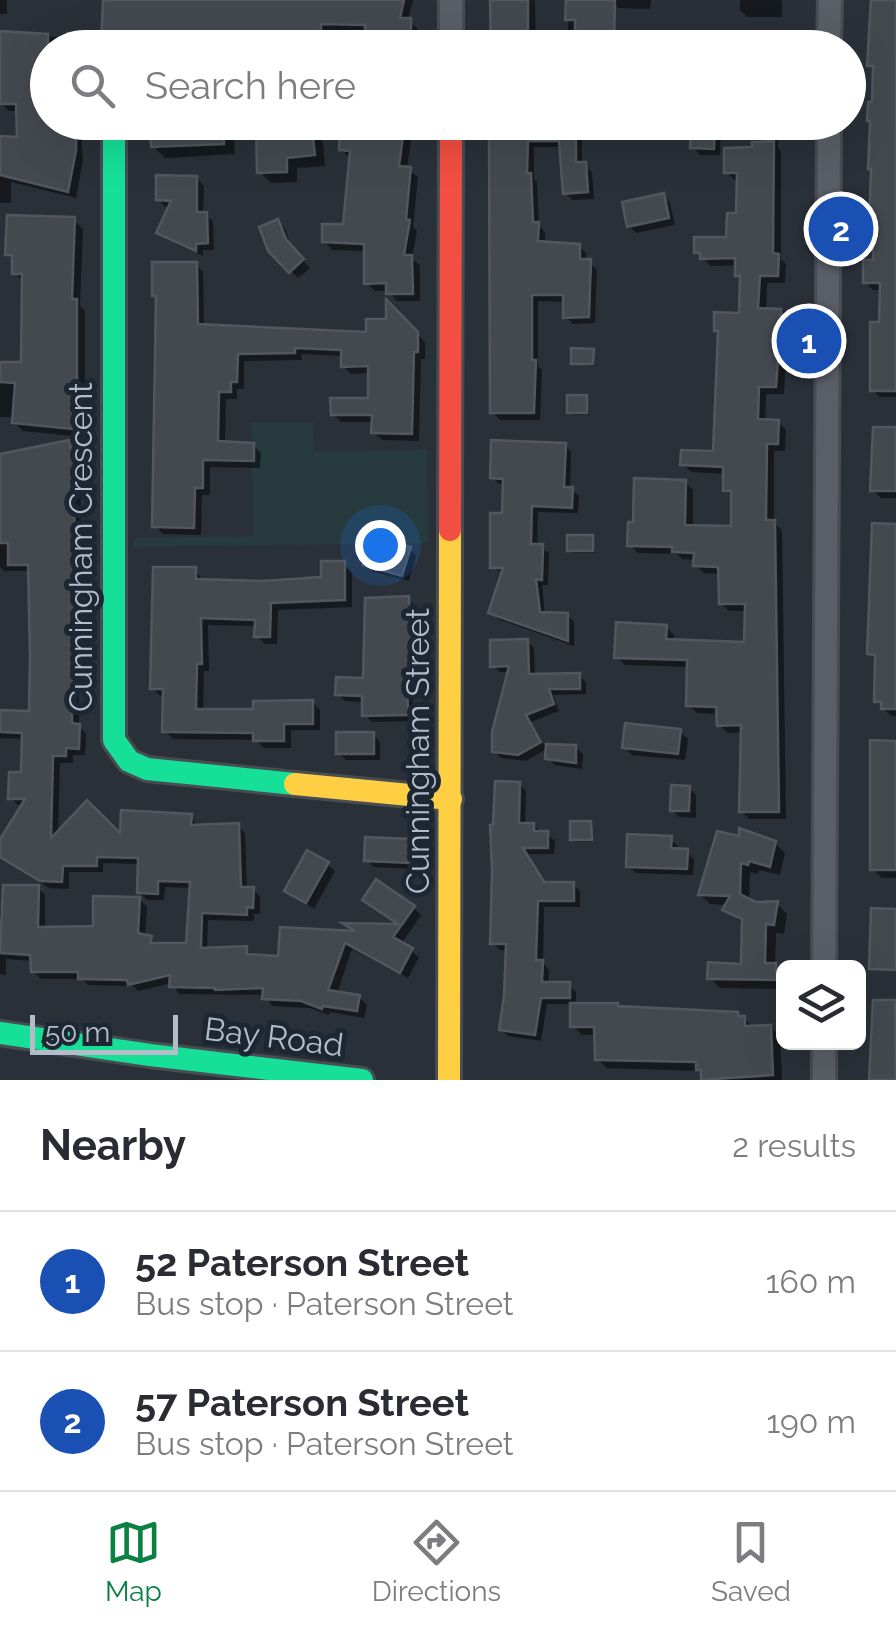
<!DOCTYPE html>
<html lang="en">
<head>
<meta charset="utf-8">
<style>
	:root { --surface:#fff; --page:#f2f2f3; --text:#2b2b33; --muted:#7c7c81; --line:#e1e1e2; --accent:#0b8043 }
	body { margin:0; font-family:Raleway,sans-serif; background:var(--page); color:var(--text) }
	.controls { position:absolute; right:30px; bottom:30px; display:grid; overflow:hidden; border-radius:15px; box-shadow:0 10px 40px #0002 }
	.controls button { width:90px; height:90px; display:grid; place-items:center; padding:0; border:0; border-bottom:2px solid var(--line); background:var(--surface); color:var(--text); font:50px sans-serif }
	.scale { position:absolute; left:30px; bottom:25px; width:148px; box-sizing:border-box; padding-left:10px; border:5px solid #b4bcc9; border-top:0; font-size:28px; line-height:35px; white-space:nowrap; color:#b4bcc9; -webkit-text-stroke:8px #1d2633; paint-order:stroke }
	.you { position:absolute; left:380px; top:545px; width:35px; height:35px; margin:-25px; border:8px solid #fff; border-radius:50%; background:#1a73e8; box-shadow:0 0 0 15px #1a73e833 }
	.badge { display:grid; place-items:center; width:65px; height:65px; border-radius:50%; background:var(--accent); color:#fff; font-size:32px; font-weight:700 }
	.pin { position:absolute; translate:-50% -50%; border:5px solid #fff; box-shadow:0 2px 10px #0006 }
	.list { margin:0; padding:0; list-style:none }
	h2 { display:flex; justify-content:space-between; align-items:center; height:130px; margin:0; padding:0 40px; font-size:42px }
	h2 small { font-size:32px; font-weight:400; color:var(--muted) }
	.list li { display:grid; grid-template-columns:65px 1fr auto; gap:30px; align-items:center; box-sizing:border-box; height:140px; padding:0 40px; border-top:2px solid var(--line) }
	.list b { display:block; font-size:38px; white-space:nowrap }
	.list p { margin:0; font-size:32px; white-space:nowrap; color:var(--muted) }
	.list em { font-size:32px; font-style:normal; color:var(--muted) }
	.icon { flex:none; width:55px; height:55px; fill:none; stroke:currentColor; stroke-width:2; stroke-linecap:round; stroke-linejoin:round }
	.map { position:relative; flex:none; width:896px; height:1080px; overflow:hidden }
	.search { position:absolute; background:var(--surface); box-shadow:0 10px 40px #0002; left:30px; right:30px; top:30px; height:110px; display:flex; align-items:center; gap:25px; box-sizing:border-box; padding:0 35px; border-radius:55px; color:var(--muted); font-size:38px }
	.sheet { height:410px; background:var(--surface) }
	nav { display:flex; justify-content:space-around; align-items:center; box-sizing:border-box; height:140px; border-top:2px solid var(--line); background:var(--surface); font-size:28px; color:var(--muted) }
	nav a { display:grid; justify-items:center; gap:5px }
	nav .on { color:var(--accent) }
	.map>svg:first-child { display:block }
	.green { fill:#273a3e }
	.shadow { fill:#0007 }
	.building { fill:#444950; stroke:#52575f; stroke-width:2.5 }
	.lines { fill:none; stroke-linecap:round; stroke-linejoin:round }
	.street-casing { stroke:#484c53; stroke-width:28 }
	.fast-casing { stroke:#484c53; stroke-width:28 }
	.slow-casing { stroke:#484c53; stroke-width:28 }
	.jam-casing { stroke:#484c53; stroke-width:28 }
	.street { stroke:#5a5e66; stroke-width:22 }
	.fast { stroke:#16e098; stroke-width:22 }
	.slow { stroke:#ffcf43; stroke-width:22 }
	.jam { stroke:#f24e42; stroke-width:22 }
	.labels { text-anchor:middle; stroke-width:10; stroke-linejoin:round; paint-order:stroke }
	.street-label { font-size:32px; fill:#b4bcc9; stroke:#1d2633 }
</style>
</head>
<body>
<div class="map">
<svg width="896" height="1080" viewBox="0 0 896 1080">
	<rect width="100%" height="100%" fill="#2a3038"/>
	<polygon class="green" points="251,422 313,422 314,451 427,450 428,543 133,547 134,538 254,536"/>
	<g class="shadow">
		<rect x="0" y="0" width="7" height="14"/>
		<polygon points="105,0 413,0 408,21 418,29 418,48 372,48 368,43 368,32 328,31 328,48 105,48"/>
		<polygon points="492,0 535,0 536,48 492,48"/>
		<rect x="568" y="0" width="35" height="48"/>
		<polygon points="611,0 651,0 650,9 618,8"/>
		<polygon points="740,0 782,0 782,17 747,17 740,10"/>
		<polygon points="874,0 896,0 896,397 880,397 872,390 882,290 873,290 865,282 876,263 876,230 872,225 875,71 870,65"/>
		<polygon points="2,34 57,37 65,45 65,48 48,48 48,122 80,122 83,160 76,198 11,182 11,203 0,203 0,139 19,139 19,111 9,111 1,103"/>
		<polygon points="630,41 679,43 683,48 630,48"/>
		<polygon points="777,45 779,48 724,48 724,47"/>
		<polygon points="492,122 582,122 582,164 592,172 594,199 573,200 565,193 562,147 534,147 534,179 537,182 539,226 545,232 545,244 579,246 586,253 586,262 597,269 595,323 573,324 566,317 565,302 538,301 538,366 542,370 540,420 500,420 492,412"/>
		<polygon points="694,122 721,122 720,155 700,155 693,147"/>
		<polygon points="755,122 779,122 778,148 781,152 781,259 786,264 785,283 767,283 766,311 779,311 788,319 787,343 784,394 766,394 765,422 778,422 786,430 785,451 774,451 774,522 782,531 786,819 749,819 741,811 743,732 728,733 720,725 719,714 697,713 688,705 690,667 625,665 617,657 666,627 674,635 674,642 746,645 747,611 729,611 721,603 721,574 704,573 696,565 696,560 682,559 677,554 638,553 630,545 685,482 693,490 693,527 734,528 734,498 725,490 726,474 691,472 683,464 715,453 721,334 717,330 742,315 742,280 738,275 737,265 711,266 697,252 729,239 738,215 739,180 735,180 726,172 755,150"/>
		<polygon points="222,123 234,134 235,154 165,158 153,146"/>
		<polygon points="403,125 412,133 407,169 418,177 413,227 417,231 412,258 420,266 420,301 397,301 389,291 375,291 367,283 366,251 332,250 324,241 345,227 349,157 341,149 363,132"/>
		<polygon points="280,129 285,133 311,131 323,142 325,166 297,168 297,182 271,183 260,172"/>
		<polygon points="196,178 204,186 203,214 213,221 214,250 203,250 203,256 166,239 159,232 171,207 165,207 158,199"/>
		<polygon points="663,196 670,203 675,225 636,233 629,226"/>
		<polygon points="74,220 83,229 80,306 85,311 85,393 81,437 23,431 14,422 15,417 0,417 0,364 23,365 24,282 14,272 15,261 8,254"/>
		<polygon points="278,222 285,229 292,249 310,268 298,278 270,250"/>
		<polygon points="196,264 203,272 204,326 368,334 389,322 389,305 425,342 425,359 421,359 419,441 382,440 374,432 374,422 341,422 333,414 370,400 371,373 351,374 343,366 343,356 301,354 302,360 244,361 244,389 237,389 237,399 226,399 225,444 253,445 261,453 260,468 210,467 210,495 202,495 201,535 163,534 155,526 158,299 154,295"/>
		<polygon points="593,351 595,366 573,363"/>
		<polygon points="586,398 589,415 572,415 569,412"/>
		<polygon points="896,429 896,498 881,498 873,490"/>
		<polygon points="68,443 75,451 81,476 79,726 86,734 85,755 73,755 73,763 60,763 58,834 122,839 191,817 198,827 238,826 245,833 247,889 253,889 260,897 260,914 254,914 254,921 208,920 207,950 246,949 255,957 281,959 355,933 348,926 402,927 373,907 413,907 421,915 401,944 419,957 408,978 352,949 337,994 359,997 367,1005 364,1018 330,1012 329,1015 310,1008 272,1006 265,995 179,994 172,983 138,991 133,986 88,985 82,979 41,979 33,971 33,961 6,959 6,975 0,974 0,911 5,912 38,888 45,895 45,929 95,929 139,899 147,907 145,937 158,946 188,946 192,888 165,887 164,900 147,900 139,892 140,864 103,863 103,872 69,872 69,889 49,888 11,864 3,856 0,843 24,805 18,805 11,798 23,775 25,739 0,738 0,713 32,714 31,571 4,571 0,567 0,480"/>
		<polygon points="565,445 571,452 570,489 579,496 578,513 538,512 537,546 549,553 548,585 542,585 545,615 567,615 574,622 574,646 498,619 491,612 504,574 492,567 504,516 505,484 499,484 492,477"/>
		<polygon points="896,526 896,716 891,716 876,701 877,660 870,653"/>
		<polygon points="592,538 595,553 572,553 569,550"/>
		<polygon points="409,549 416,556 409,581 373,572 366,565 396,550"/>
		<polygon points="344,564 352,572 352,607 278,610 277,644 265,644 257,636 257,626 208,625 209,671 204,671 203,711 256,711 312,702 320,710 320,730 291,730 291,748 264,748 256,740 173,739 165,731 165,696 160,696 152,688 195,569 203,582 262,584 323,579"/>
		<polygon points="408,599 415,606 418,656 417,677 413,677 413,721 372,722 365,715 365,702 345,701 338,694 366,680"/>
		<polygon points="527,641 534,648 535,676 579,676 586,682 586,694 553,695 559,711 531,722 545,746 575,747 583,754 582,769 555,765 548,758 548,748 526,761 501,758 494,751 510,672 500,672 493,666"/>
		<polygon points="680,732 688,739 685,760 632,755 625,747"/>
		<polygon points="373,734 380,742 380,760 346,760 339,753"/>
		<polygon points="896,743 896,878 882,878 872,869"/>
		<polygon points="519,784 526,791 525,826 533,825 555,841 554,854 527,854 546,884 573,884 580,891 580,907 544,907 543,963 549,970 548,985 569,985 576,992 576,1005 744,1018 753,1028 770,1027 780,1036 782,1080 704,1080 700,1071 607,1068 597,1059 597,1035 582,1035 573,1026 572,1004 547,1004 541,1041 508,1036 501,1029 508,950 500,950 493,943"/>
		<polygon points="689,788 696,795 696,818 679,817 672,810"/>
		<polygon points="590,823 593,842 576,842 573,839"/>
		<polygon points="719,834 775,843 785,853 780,875 759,870 758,874 750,872 749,901 777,904 787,914 784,934 776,933 775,964 784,973 784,989 720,988 710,978 743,966 745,924 725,910 728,905 710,904 700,895"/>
		<polygon points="670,838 678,846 678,851 686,852 694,859 693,875 636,873 628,866"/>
		<polygon points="410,841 418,849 417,869 374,867 367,860"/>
		<polygon points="327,864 335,871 314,909 288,891"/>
	</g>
	<g class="building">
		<polygon points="103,0 404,0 400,18 411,18 411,44 365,44 365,25 321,24 321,42 275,42 275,48 245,48 181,39 181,43 101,47"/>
		<polygon points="490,0 528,0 528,48 491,48"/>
		<polygon points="566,0 615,0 614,38 575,40 575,20 565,20"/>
		<polygon points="871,0 896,0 896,391 870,391 870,322 879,322 880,283 863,283 863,260 873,260 874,226 869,226 871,169 868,169 870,121 867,121 868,102 872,102 873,66 867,66"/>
		<polygon points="0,31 48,34 48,122 76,122 76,151 68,192 0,175 0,136 17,137 16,104 0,104"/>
		<polygon points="223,122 224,144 151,147 150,123"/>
		<polygon points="361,122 405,122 399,166 411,167 406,219 410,220 404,255 412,255 413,294 386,294 386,283 364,284 364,244 322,242 322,224 343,224 350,151 339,150 340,127 360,129"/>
		<polygon points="553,122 576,122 576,162 586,162 588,192 563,194 559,141 528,141 527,173 531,173 533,222 539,222 538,241 580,244 580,259 591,259 589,317 563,318 563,295 532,295 532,360 536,360 534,413 490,413 489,131 506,132 506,126 553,127"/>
		<polygon points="691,122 715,122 714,149 690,148"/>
		<polygon points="256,126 281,126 281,131 312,128 315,155 287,158 287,172 257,173"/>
		<polygon points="774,141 773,253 779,254 778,276 760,276 758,308 781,309 780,334 776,387 759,387 758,419 779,420 778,444 767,444 766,520 775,520 779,812 739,812 741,725 717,726 716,707 686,706 687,660 614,658 616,622 667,625 666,639 744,642 745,604 719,604 718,567 693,566 694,553 672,552 672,547 627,546 628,522 633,522 634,478 686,480 685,525 731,526 731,491 723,491 723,467 680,465 681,450 713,451 718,331 714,331 714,312 739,313 740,276 735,276 735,258 700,259 700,253 694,253 694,237 726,237 727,213 736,213 737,173 724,173 724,148 752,147 752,142"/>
		<polygon points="156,175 197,176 197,212 207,212 208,243 196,244 196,251 156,233 171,201 156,200"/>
		<polygon points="664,193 669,218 627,227 622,202"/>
		<polygon points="7,215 75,217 72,299 77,299 77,383 72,429 12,423 15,383 0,382 0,362 21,362 22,274 12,274 12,255 5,255"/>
		<polygon points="278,219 286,239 304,259 289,273 268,251 259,227"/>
		<polygon points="152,262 197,262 198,324 366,332 366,319 386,319 386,299 418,332 418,352 414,352 412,434 371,433 372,415 331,415 330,398 368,398 368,366 341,367 341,350 295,348 295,353 238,354 237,382 231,382 231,392 219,392 218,441 254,443 254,461 203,460 203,488 195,488 194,528 152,527 156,296 152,296"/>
		<polygon points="571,348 594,349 593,364 571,364"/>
		<rect x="567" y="395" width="20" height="18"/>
		<polygon points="873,427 896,427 896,491 870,491"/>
		<polygon points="69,440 75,467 72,723 80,724 79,749 66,748 66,756 53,756 51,838 87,800 120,833 121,810 192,814 191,825 239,823 241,887 254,887 253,908 247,907 247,915 202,913 201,948 247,946 247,954 278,956 280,927 355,931 342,923 398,924 362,900 376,879 415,906 393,937 413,948 400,973 345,943 328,990 360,995 357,1011 323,1006 322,1009 301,1001 262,999 263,988 215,990 215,988 169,987 170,975 128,985 127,980 78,979 78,972 31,972 30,955 0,953 3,885 39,885 38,927 93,926 93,896 140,897 138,933 152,936 150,943 186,943 190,882 158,881 158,894 137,893 138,858 97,857 97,866 63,866 62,882 40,881 0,857 0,839 25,799 8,799 9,772 21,772 22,733 0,732 0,710 29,711 30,657 28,565 8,565 8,543 0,543 0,454"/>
		<polygon points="491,440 566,443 564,487 573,487 572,508 532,506 531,544 543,544 542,580 536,579 540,612 568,613 568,641 488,613 503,568 490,568 490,513 502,513 503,479 490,478"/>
		<polygon points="872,523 896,524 896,709 881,709 881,702 874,702 875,655 867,654"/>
		<rect x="567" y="535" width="26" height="16"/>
		<polygon points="370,540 394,547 396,542 411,547 402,576 363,565"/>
		<polygon points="321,561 345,561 345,600 271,603 270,637 254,637 255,620 201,618 202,664 197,664 196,709 253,709 253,701 313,700 313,724 284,724 284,741 253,741 253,733 162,732 163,689 150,689 153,567 196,567 196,579 262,581 321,577"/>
		<polygon points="409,596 412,648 411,671 407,671 408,715 362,716 362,696 335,695 336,677 363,678 365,598"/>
		<polygon points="528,639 529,674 580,673 580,689 549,689 554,704 526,715 541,742 518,755 492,752 492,732 509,666 490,667 490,640"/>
		<polygon points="625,723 681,729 678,754 622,748"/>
		<rect x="336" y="732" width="38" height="22"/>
		<polygon points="870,740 896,741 896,870 870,870"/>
		<polygon points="546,744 576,745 576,763 545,759"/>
		<polygon points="495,781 520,782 519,823 534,823 534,831 548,831 548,848 523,848 544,882 574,882 574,901 538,901 536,960 543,960 542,982 570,982 570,998 541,998 535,1035 499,1030 504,996 506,944 490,944 492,871 490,825 493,825"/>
		<polygon points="671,785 690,786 689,811 670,811"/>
		<polygon points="570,821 591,821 592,840 570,840"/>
		<polygon points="739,828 776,841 770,867 749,861 748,865 741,863 740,894 756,902 778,901 774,925 766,924 765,963 776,963 777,980 707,979 708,962 741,964 742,919 722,910 730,896 698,895 717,831 739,836"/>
		<polygon points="627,834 672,836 671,848 688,849 687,869 626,867"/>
		<polygon points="365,837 411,839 411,863 364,861"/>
		<polygon points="307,850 329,862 306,903 284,891"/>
		<polygon points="871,908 896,909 896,970 869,969"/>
		<polygon points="873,1000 895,1000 896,1080 869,1080"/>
		<polygon points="570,1003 618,1003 618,1006 738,1012 738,1016 745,1016 745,1026 771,1025 773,1075 701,1080 701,1070 696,1070 696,1062 595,1060 594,1027 570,1027"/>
	</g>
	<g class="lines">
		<defs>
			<g id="street">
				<polyline points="451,48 451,0"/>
				<polyline points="829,48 830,0"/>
				<polyline points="824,968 829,122"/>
				<polyline points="824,1080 824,1042"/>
			</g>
			<g id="fast">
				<polyline points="114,122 114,740 129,761 147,769 295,784"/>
				<polyline points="0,1033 150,1055 362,1080"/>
			</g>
			<g id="slow">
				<polyline points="295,784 451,799"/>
				<polyline points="449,1080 450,530"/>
			</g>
			<polyline id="jam" points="450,530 451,122"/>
		</defs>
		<use href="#street" class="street-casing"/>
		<use href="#fast" class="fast-casing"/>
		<use href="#slow" class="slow-casing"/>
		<use href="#jam" class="jam-casing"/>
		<use href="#street" class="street"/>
		<use href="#fast" class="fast"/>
		<use href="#slow" class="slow"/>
		<use href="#jam" class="jam"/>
	</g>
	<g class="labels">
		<g class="street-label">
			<text transform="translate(81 547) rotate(-90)" y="11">Cunningham Crescent</text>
			<text transform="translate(418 751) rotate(-90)" y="11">Cunningham Street</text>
			<text transform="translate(274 1037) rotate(7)" y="11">Bay Road</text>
		</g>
	</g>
</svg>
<div class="controls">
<button><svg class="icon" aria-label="layers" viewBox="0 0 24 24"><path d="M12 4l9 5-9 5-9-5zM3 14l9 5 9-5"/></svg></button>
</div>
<div class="scale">50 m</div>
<div class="you"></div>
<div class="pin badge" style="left:809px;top:341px;background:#1a4fb4">1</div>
<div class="pin badge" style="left:841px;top:229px;background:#1a4fb4">2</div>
<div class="search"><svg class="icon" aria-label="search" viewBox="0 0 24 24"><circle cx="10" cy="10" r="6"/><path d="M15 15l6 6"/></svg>Search here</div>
</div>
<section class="sheet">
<h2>Nearby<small>2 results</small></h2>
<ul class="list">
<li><span class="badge" style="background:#1a4fb4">1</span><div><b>52 Paterson Street</b><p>Bus stop · Paterson Street</p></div><em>160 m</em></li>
<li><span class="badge" style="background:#1a4fb4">2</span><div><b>57 Paterson Street</b><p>Bus stop · Paterson Street</p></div><em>190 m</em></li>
</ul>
</section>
<nav>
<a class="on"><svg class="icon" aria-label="map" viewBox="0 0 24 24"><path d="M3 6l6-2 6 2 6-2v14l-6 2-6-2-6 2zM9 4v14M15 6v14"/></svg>Map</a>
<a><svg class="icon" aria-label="directions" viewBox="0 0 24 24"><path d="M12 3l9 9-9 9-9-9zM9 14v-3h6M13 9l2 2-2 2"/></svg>Directions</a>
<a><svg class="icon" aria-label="saved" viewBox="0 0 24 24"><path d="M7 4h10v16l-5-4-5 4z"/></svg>Saved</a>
</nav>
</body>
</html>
